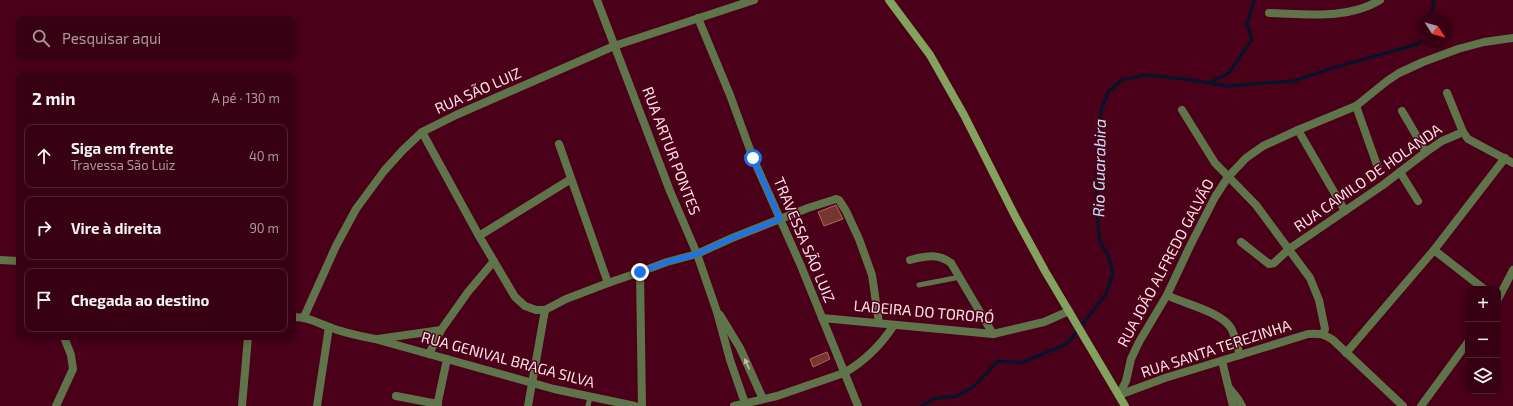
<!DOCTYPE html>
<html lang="pt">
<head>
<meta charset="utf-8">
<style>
	:root { --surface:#380013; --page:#3f0a1c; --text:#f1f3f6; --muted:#ab97a0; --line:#522233 }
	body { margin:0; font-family:"Exo 2",sans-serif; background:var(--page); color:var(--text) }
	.controls { position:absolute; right:12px; bottom:12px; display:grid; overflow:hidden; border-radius:8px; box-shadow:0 2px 10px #0003 }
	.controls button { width:36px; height:36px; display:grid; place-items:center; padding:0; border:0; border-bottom:1px solid var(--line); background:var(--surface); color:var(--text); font:20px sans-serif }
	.compass { position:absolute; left:1417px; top:12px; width:36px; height:36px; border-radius:50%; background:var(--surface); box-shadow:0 2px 10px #0003; rotate:126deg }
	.stop { position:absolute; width:12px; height:12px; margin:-9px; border:3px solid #1a73e8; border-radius:50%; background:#fff }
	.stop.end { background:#1a73e8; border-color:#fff; box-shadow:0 1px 4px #0008 }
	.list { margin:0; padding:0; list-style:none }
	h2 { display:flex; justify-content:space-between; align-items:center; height:52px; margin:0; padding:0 16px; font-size:17px }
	h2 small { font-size:13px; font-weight:400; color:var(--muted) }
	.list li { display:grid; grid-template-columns:26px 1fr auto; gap:12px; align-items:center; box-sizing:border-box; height:64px; margin:0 8px 8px; padding:0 8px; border:1px solid var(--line); border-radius:8px }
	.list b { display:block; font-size:15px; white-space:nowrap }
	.list p { margin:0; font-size:13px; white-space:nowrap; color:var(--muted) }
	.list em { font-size:13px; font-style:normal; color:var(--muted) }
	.icon { flex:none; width:22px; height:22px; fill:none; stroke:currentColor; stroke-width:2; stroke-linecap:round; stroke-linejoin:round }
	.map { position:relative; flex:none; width:1513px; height:406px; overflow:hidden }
	.search { position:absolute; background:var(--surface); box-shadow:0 2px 10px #0003; left:16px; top:16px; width:280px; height:44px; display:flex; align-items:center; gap:10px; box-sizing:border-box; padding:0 14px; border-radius:8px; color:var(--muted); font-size:15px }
	.panel { position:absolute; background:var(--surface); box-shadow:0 2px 10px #0003; left:16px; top:72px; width:280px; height:268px; border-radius:8px }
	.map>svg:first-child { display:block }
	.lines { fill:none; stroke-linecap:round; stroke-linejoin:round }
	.stream { stroke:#00152a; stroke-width:3 }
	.building { fill:#74372f; stroke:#b76458 }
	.lane { stroke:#60744b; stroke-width:5 }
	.street { stroke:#60744b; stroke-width:8 }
	.secondary { stroke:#82a25e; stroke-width:8 }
	.oneway { fill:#c6baae }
	.route { stroke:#1a73e8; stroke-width:5 }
	.labels { text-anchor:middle; stroke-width:3; stroke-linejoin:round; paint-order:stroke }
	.street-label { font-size:15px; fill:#fde0e3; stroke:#4b0019 }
	.water-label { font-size:16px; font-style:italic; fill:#c8e2fd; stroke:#4b0019 }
</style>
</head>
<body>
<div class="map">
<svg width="1513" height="406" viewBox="0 0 1513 406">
	<rect width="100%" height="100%" fill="#4b0019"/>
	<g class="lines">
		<g class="stream">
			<polyline points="1431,18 1434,0"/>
			<polyline points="1211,82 1229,73 1252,39 1247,24 1254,0"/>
			<polyline points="922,406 933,399 957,396 973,387 998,361 1021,363 1067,344 1106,294 1113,274 1109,257 1100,242 1098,226 1096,182 1100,147 1097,141 1101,111 1108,92 1122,80 1146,75 1184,79 1228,86 1293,81 1336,67 1418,44 1423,37"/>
		</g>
	</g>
	<g class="building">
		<polygon points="836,205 843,219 824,226 818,212"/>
		<polygon points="827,352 830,359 813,367 810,359"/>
	</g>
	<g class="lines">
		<g class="lane">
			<polyline points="919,285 960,277"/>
			<polyline points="588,406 590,397"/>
		</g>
		<g class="street">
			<polyline points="597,0 670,191 697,254 717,312 730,360 746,406"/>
			<path d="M1269,13C1306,14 1347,20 1380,0"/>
			<polyline points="698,18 730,95 753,158 801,266 858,406"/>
			<polyline points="1447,93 1463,132 1468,139 1513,163"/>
			<polyline points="1356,106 1378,168"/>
			<polyline points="1182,110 1215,163 1256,205 1310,278 1319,300 1325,329 1323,334"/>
			<polyline points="1402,111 1426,152"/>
			<polyline points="1298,130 1345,211"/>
			<polyline points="422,132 479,236 515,297 525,306 536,310 545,310 566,299 608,283 640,272 667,262 697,254 732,238 808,208 836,199 839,200 846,211 859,239 872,275 879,323"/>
			<polyline points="559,144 608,283"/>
			<polyline points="1400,172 1418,201"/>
			<polyline points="479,236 571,179"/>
			<polyline points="1241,242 1269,264 1274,263 1289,249 1383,185 1426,152 1442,141 1463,132"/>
			<polyline points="1434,250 1484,289"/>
			<polyline points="0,260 19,261"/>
			<path d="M910,260C925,256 938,253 951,263L993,334"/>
			<polyline points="640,272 642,406"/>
			<path d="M1167,295C1184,304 1220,311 1231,328C1235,335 1237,347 1240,355"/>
			<polyline points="1498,299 1513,270"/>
			<polyline points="720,315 740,348 763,399"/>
			<path d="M293,317C307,317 316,322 329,327C344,333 359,336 375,339L554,389L635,406"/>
			<polyline points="304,317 336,246 356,209 384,171 403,150 422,132 456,115 614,46 754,0"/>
			<polyline points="822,318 993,334 1044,322 1069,311"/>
			<polyline points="378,339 441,330"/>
			<polyline points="1346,353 1434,250 1505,158"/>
			<polyline points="429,354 441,330 468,292 494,261"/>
			<polyline points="1222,361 1233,406"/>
			<polyline points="1230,389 1238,399 1242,406"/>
			<polyline points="1119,395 1126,381 1131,359 1139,342 1167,295 1190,246 1215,197 1228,177 1246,158 1263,146 1298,130 1356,106 1387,81 1399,73 1423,62 1458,49 1484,42 1513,38"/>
			<path d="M1119,395L1165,378L1308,334C1319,333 1324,334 1333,340L1403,406"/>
			<polyline points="396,396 438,404"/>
			<polyline points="56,406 73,369 71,355 64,337"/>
			<polyline points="242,406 248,337"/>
			<polyline points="317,406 329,327"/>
			<polyline points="437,406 447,359"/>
			<polyline points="528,406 545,310"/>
			<path d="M734,406L777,396L844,373C865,361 881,345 894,325"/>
			<polyline points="1421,406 1468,342"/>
		</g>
		<polyline class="secondary" points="889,0 930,55 964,115 1015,216 1045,271 1125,406"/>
	</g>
	<defs><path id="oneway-solid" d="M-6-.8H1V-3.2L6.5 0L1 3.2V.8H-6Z"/></defs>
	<use class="oneway" href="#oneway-solid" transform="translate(747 364) rotate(-114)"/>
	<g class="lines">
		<polyline class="route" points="640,272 667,262 697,254 732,238 780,219 753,158"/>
	</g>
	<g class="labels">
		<g class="street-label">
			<text transform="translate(478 91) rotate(-24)" y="5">RUA SÃO LUIZ</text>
			<text transform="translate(671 151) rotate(69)" y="5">RUA ARTUR PONTES</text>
			<text transform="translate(1368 178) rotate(-35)" y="5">RUA CAMILO DE HOLANDA</text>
			<text transform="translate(804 240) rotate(67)" y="5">TRAVESSA SÃO LUIZ</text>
			<text transform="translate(1166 263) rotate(-62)" y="5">RUA JOÃO ALFREDO GALVÃO</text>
			<text transform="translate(924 312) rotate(5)" y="5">LADEIRA DO TORORÓ</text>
			<text transform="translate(1216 349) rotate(-18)" y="5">RUA SANTA TEREZINHA</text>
			<text transform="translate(508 360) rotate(15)" y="5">RUA GENIVAL BRAGA SILVA</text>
		</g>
		<g class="water-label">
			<text transform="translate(1099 168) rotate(-89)" y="6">Rio Guarabira</text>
		</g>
	</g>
</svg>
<div class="controls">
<button>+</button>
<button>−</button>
<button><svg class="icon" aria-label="layers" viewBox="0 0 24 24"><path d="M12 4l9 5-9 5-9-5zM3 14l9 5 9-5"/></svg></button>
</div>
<svg class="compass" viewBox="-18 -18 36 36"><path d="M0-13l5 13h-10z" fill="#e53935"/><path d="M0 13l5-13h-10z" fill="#ab97a0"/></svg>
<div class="stop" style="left:753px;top:158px"></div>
<div class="stop end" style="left:640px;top:272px"></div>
<div class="search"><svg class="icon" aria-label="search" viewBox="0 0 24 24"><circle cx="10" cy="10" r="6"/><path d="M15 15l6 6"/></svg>Pesquisar aqui</div>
<section class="panel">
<h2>2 min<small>A pé · 130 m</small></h2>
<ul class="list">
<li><svg class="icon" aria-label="ahead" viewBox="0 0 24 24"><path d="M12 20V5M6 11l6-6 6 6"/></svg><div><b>Siga em frente</b><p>Travessa São Luiz</p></div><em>40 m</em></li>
<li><svg class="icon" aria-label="right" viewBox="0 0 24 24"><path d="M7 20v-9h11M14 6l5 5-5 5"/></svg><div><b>Vire à direita</b></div><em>90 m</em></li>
<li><svg class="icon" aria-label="arrive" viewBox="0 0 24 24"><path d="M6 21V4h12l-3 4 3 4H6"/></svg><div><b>Chegada ao destino</b></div></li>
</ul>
</section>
</div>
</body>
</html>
